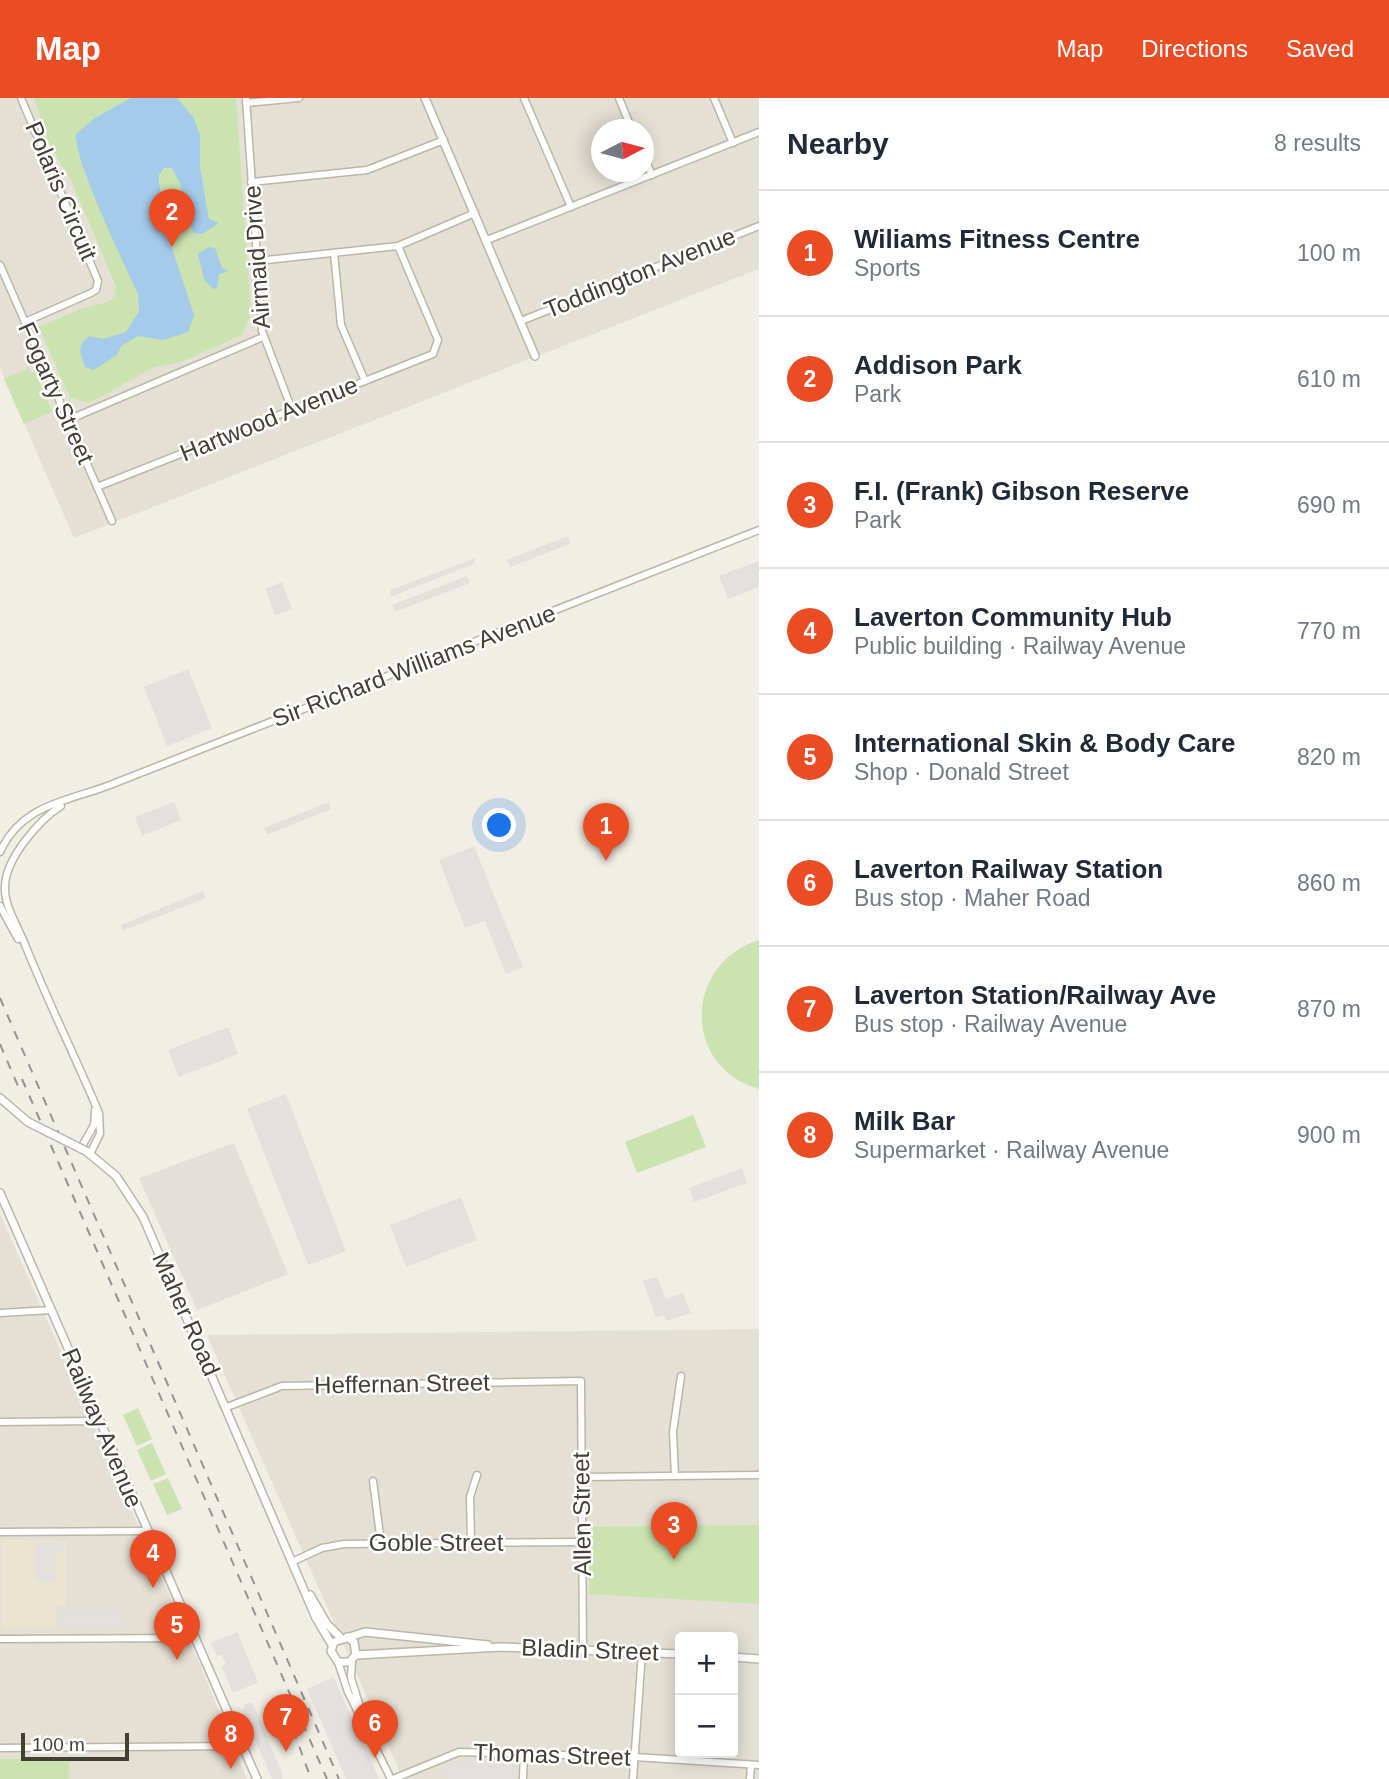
<!DOCTYPE html>
<html lang="en">
<head>
<meta charset="utf-8">
<style>
	:root { --surface:#fff; --page:#f2f2f3; --text:#1f2937; --muted:#747a83; --line:#e0e1e3; --accent:#ea4c24 }
	body { margin:0; font-family:Arial,sans-serif; background:var(--page); color:var(--text) }
	.controls { position:absolute; right:21px; bottom:21px; display:grid; overflow:hidden; border-radius:7px; box-shadow:0 4px 18px #0003 }
	.controls button { width:63px; height:63px; display:grid; place-items:center; padding:0; border:0; border-bottom:2px solid var(--line); background:var(--surface); color:var(--text); font:35px sans-serif }
	.compass { position:absolute; left:591px; top:21px; width:63px; height:63px; border-radius:50%; background:var(--surface); box-shadow:0 4px 18px #0003; rotate:84deg }
	.scale { position:absolute; left:21px; bottom:18px; width:108px; box-sizing:border-box; padding-left:7px; border:4px solid #433f35; border-top:0; font-size:19px; line-height:24px; white-space:nowrap; color:#433f35; -webkit-text-stroke:5px #fff; paint-order:stroke }
	.you { position:absolute; left:500px; top:728px; width:24px; height:24px; margin:-18px; border:5px solid #fff; border-radius:50%; background:#1a73e8; box-shadow:0 0 0 10px #1a73e833 }
	.badge { display:grid; place-items:center; width:46px; height:46px; border-radius:50%; background:var(--accent); color:#fff; font-size:23px; font-weight:700 }
	.pin { position:absolute; translate:-50% -58px; filter:drop-shadow(0 2px 4px #0008) }
	.pin::after { content:''; position:absolute; top:37px; width:24px; height:21px; background:inherit; clip-path:polygon(0 0,100% 0,50% 100%) }
	.list { margin:0; padding:0; list-style:none }
	h2 { display:flex; justify-content:space-between; align-items:center; height:91px; margin:0; padding:0 28px; font-size:30px }
	h2 small { font-size:23px; font-weight:400; color:var(--muted) }
	.list li { display:grid; grid-template-columns:46px 1fr auto; gap:21px; align-items:center; box-sizing:border-box; height:126px; padding:0 28px; border-top:2px solid var(--line) }
	.list b { display:block; font-size:26px; white-space:nowrap }
	.list p { margin:0; font-size:23px; white-space:nowrap; color:var(--muted) }
	.list em { font-size:23px; font-style:normal; color:var(--muted) }
	.map { position:relative; flex:none; width:759px; height:1681px; overflow:hidden }
	header { display:flex; align-items:center; gap:42px; box-sizing:border-box; height:98px; padding:0 35px; background:var(--accent); color:#fff }
	header strong { font-size:33px }
	nav { display:flex; gap:38px; margin-inline-start:auto; font-size:24px }
	main { display:flex }
	aside { flex:1; background:var(--surface) }
	.map>svg:first-child { display:block }
	.residential { fill:#e5e0d4; fill-rule:evenodd }
	.industrial { fill:#e3e0da }
	.education { fill:#eae4d0 }
	.green { fill:#cae3b1 }
	.parking { fill:#e2e1dd }
	.water { fill:#a5cbea }
	.lines { fill:none; stroke-linecap:round; stroke-linejoin:round }
	.minor-casing { stroke:#bcb6a9; stroke-width:9 }
	.tertiary-casing { stroke:#bcb6a9; stroke-width:10 }
	.minor { stroke:#fff; stroke-width:6 }
	.tertiary { stroke:#fff; stroke-width:7 }
	.rail { stroke:#949494; stroke-width:2; stroke-dasharray:9 9; stroke-linecap:butt }
	.tertiary-bridge-casing { stroke:#bcb6a9; stroke-width:10; stroke-linecap:butt }
	.tertiary-bridge { stroke:#fff; stroke-width:7 }
	.labels { text-anchor:middle; stroke-width:5; stroke-linejoin:round; paint-order:stroke }
	.street-label { font-size:24px; fill:#433f35; stroke:#fff }
</style>
</head>
<body>
<header>
<strong>Map</strong>
<nav><a>Map</a><a>Directions</a><a>Saved</a></nav>
</header>
<main>
<div class="map">
<svg width="759" height="1681" viewBox="0 0 759 1681">
	<rect width="100%" height="100%" fill="#f1eee5"/>
	<g class="residential">
		<path d="M0,0H759V171L74,440L0,270ZM601,32H643V74H601Z"/>
		<polygon points="0,1116 198,1562 247,1681 0,1681"/>
		<path d="M759,1231V1681H403L207,1237ZM680,1539H733V1655H680Z"/>
	</g>
	<polygon class="industrial" points="234,1045 288,1176 197,1212 139,1080"/>
	<polygon class="education" points="2,1442 66,1443 66,1508 56,1508 56,1530 2,1530"/>
	<g class="green">
		<polygon points="34,0 236,0 251,216 242,237 184,263 152,270 90,305 70,300 39,229 80,211 108,204 114,199 116,188 71,82 50,48"/>
		<polygon points="29,270 31,275 35,274 52,314 24,326 4,281"/>
		<path d="M759,842V991C682,969 683,866 759,842Z"/>
		<polygon points="693,1017 706,1049 637,1075 625,1044"/>
		<polygon points="138,1310 152,1341 137,1348 123,1317"/>
		<polygon points="152,1345 166,1376 151,1383 137,1352"/>
		<polygon points="168,1380 182,1411 167,1417 153,1386"/>
		<polygon points="759,1427 759,1506 589,1496 589,1429"/>
		<rect x="0" y="1661" width="69" height="20"/>
	</g>
	<g class="parking">
		<polygon points="568,438 570,446 510,469 507,462"/>
		<polygon points="472,461 475,461 474,466 390,499 391,492"/>
		<polygon points="759,463 759,489 728,501 719,478"/>
		<polygon points="467,478 470,485 395,514 392,507"/>
		<polygon points="282,484 292,511 275,517 265,491"/>
		<polygon points="188,571 212,630 167,648 144,589"/>
		<polygon points="174,704 181,722 142,738 135,719"/>
		<polygon points="329,704 331,711 267,737 264,730"/>
		<polygon points="474,748 523,869 506,876 485,823 465,830 439,762"/>
		<polygon points="203,793 206,800 122,833 121,827"/>
		<polygon points="228,929 238,956 179,979 168,952"/>
		<polygon points="286,996 346,1153 308,1167 247,1011"/>
		<polygon points="742,1070 747,1085 694,1104 689,1090"/>
		<polygon points="461,1099 477,1142 406,1169 390,1127"/>
		<polygon points="657,1179 666,1201 683,1195 691,1215 666,1223 664,1217 656,1220 643,1183"/>
		<polygon points="36,1445 64,1445 64,1454 55,1455 55,1483 36,1483"/>
		<polygon points="59,1511 119,1511 124,1529 59,1529"/>
		<polygon points="237,1534 258,1584 233,1595 222,1569 226,1566 222,1557 217,1558 211,1545"/>
		<polygon points="334,1579 356,1631 379,1681 346,1681 307,1591"/>
		<polygon points="252,1604 282,1674 282,1681 272,1681 243,1613 245,1606"/>
		<polygon points="456,1662 515,1665 514,1681 449,1681 443,1668"/>
	</g>
	<g class="water">
		<path d="M131,0H177L193,19L200,36V70L209,121L219,125L202,136L194,135L186,122L180,85L172,70H164L159,77V85L169,141L194,217L188,234L163,242L138,238L121,248L117,257L94,272L85,269L80,253L82,245L89,238L103,241L126,234L139,213L138,196C125,168 73,60 76,36L95,20Z"/>
		<polygon points="209,149 215,150 222,170 229,173 219,176 217,190 213,191 204,181 198,156"/>
	</g>
	<g class="lines">
		<defs>
			<g id="minor">
				<polyline points="21,0 98,183 96,192 91,195 25,224"/>
				<polyline points="246,0 262,233 292,312"/>
				<polyline points="524,0 571,109"/>
				<polyline points="619,0 632,32"/>
				<polyline points="714,0 733,45"/>
				<polyline points="246,5 299,0"/>
				<polyline points="643,57 652,77"/>
				<polyline points="251,84 367,72 444,42"/>
				<polyline points="487,142 759,34"/>
				<polyline points="334,155 341,227 365,283"/>
				<polyline points="257,163 398,148 475,115"/>
				<polyline points="0,167 112,423"/>
				<polyline points="521,223 759,128"/>
				<polyline points="68,322 263,239"/>
				<polyline points="97,389 433,256 438,242 398,148"/>
				<path d="M61,708C39,722 5,761 5,789C4,807 17,827 24,844C47,902 75,958 99,1015L100,1036L90,1056"/>
				<path d="M0,754C22,706 66,704 110,687L759,432"/>
				<polyline points="0,808 18,841"/>
				<polyline points="81,1050 94,1027 95,1012"/>
				<polyline points="0,1215 51,1212"/>
				<polyline points="227,1309 282,1288 581,1283 583,1550"/>
				<polyline points="0,1324 99,1323"/>
				<polyline points="675,1378 673,1334 681,1278"/>
				<polyline points="582,1379 759,1377"/>
				<polyline points="373,1383 381,1445"/>
				<polyline points="0,1434 147,1433"/>
				<polyline points="471,1445 470,1399 477,1377"/>
				<polyline points="294,1463 322,1450 344,1446 582,1444"/>
				<polyline points="0,1541 194,1540"/>
				<polyline points="352,1562 351,1580 361,1612"/>
				<polyline points="338,1564 348,1594 391,1681"/>
				<polyline points="0,1650 242,1648"/>
				<polyline points="393,1681 459,1654 635,1659 759,1667"/>
				<polyline points="523,1681 524,1655"/>
				<polyline points="633,1681 642,1554"/>
				<polyline points="750,1681 751,1667"/>
			</g>
			<g id="tertiary">
				<polyline points="425,0 535,258"/>
				<polyline points="0,1000 28,1024"/>
				<polyline points="86,1053 116,1078 143,1119 316,1520 332,1547"/>
				<polyline points="0,1095 257,1681"/>
				<polyline points="310,1497 327,1526 341,1540"/>
				<polyline points="347,1539 354,1544 356,1557 349,1564 338,1564 331,1553 334,1544 365,1534 488,1547"/>
				<polyline points="356,1557 501,1549 680,1556"/>
				<polyline points="733,1559 759,1561"/>
			</g>
		</defs>
		<use href="#minor" class="minor-casing"/>
		<use href="#tertiary" class="tertiary-casing"/>
		<use href="#minor" class="minor"/>
		<use href="#tertiary" class="tertiary"/>
		<g class="rail">
			<polyline points="0,900 339,1681"/>
			<polyline points="0,946 21,995"/>
			<polyline points="22,981 327,1681"/>
			<polyline points="281,1598 311,1681"/>
		</g>
		<defs>
			<polyline id="tertiary-bridge" points="28,1024 86,1053"/>
		</defs>
		<use href="#tertiary-bridge" class="tertiary-bridge-casing"/>
		<use href="#tertiary-bridge" class="tertiary-bridge"/>
	</g>
	<g class="labels">
		<g class="street-label">
			<text transform="translate(61 93) rotate(67)" y="8">Polaris Circuit</text>
			<text transform="translate(257 159) rotate(-94)" y="8">Airmaid Drive</text>
			<text transform="translate(640 175) rotate(-22)" y="8">Toddington Avenue</text>
			<text transform="translate(56 295) rotate(66)" y="8">Fogarty Street</text>
			<text transform="translate(269 321) rotate(-22)" y="8">Hartwood Avenue</text>
			<text transform="translate(414 568) rotate(-21)" y="8">Sir Richard Williams Avenue</text>
			<text transform="translate(186 1216) rotate(66)" y="8">Maher Road</text>
			<text transform="translate(402 1286) rotate(-1)" y="8">Heffernan Street</text>
			<text transform="translate(102 1330) rotate(67)" y="8">Railway Avenue</text>
			<text transform="translate(582 1416) rotate(-91)" y="8">Allen Street</text>
			<text x="436" y="1453">Goble Street</text>
			<text transform="translate(590 1552) rotate(2)" y="8">Bladin Street</text>
			<text transform="translate(552 1657) rotate(2)" y="8">Thomas Street</text>
		</g>
	</g>
</svg>
<div class="controls">
<button>+</button>
<button>−</button>
</div>
<svg class="compass" viewBox="-18 -18 36 36"><path d="M0-13l5 13h-10z" fill="#e53935"/><path d="M0 13l5-13h-10z" fill="#747a83"/></svg>
<div class="scale">100 m</div>
<div class="you"></div>
<div class="pin badge" style="left:606px;top:763px">1</div>
<div class="pin badge" style="left:172px;top:149px">2</div>
<div class="pin badge" style="left:674px;top:1462px">3</div>
<div class="pin badge" style="left:153px;top:1490px">4</div>
<div class="pin badge" style="left:177px;top:1562px">5</div>
<div class="pin badge" style="left:375px;top:1660px">6</div>
<div class="pin badge" style="left:286px;top:1654px">7</div>
<div class="pin badge" style="left:231px;top:1671px">8</div>
</div>
<aside>
<h2>Nearby<small>8 results</small></h2>
<ul class="list">
<li><span class="badge">1</span><div><b>Wiliams Fitness Centre</b><p>Sports</p></div><em>100 m</em></li>
<li><span class="badge">2</span><div><b>Addison Park</b><p>Park</p></div><em>610 m</em></li>
<li><span class="badge">3</span><div><b>F.I. (Frank) Gibson Reserve</b><p>Park</p></div><em>690 m</em></li>
<li><span class="badge">4</span><div><b>Laverton Community Hub</b><p>Public building · Railway Avenue</p></div><em>770 m</em></li>
<li><span class="badge">5</span><div><b>International Skin &amp; Body Care</b><p>Shop · Donald Street</p></div><em>820 m</em></li>
<li><span class="badge">6</span><div><b>Laverton Railway Station</b><p>Bus stop · Maher Road</p></div><em>860 m</em></li>
<li><span class="badge">7</span><div><b>Laverton Station/Railway Ave</b><p>Bus stop · Railway Avenue</p></div><em>870 m</em></li>
<li><span class="badge">8</span><div><b>Milk Bar</b><p>Supermarket · Railway Avenue</p></div><em>900 m</em></li>
</ul>
</aside>
</main>
</body>
</html>
